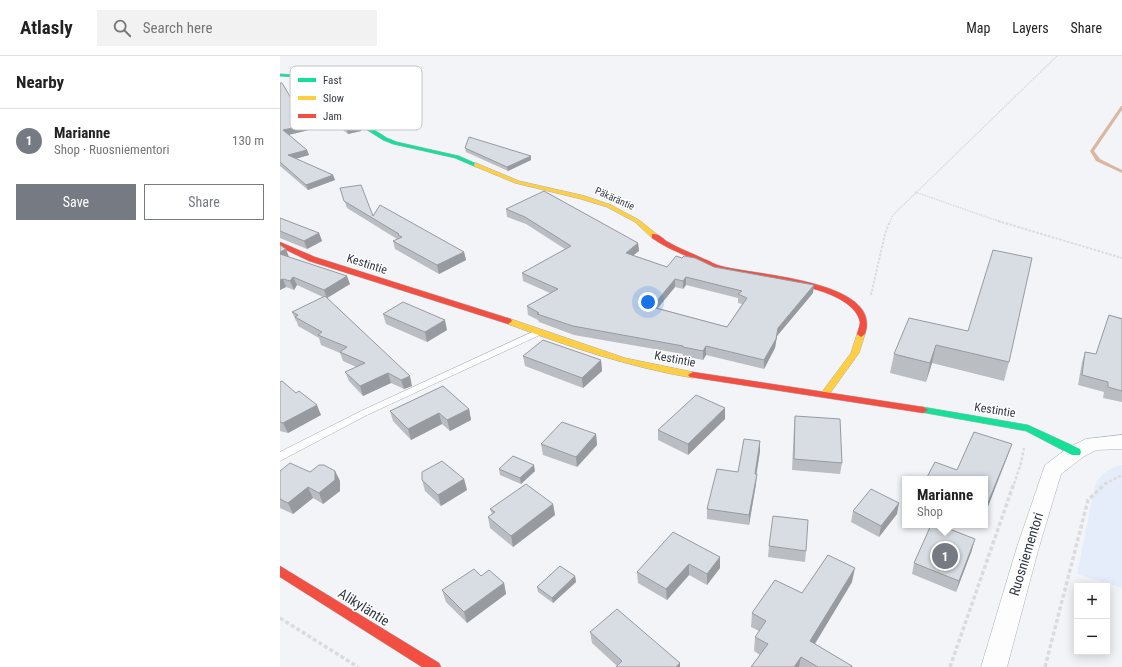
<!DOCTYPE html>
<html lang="en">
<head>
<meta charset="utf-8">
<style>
	:root { --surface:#fff; --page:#f2f2f2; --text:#222; --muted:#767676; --line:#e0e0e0; --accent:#767a83 }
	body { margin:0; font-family:"Roboto Condensed",sans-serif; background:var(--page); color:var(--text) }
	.controls { position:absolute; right:12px; bottom:12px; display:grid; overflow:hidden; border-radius:0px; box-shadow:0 2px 10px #0003 }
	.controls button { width:36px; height:36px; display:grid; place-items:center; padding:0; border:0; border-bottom:1px solid var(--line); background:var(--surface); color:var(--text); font:20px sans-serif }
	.you { position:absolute; left:368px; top:246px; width:14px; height:14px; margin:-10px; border:3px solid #fff; border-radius:50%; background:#1a73e8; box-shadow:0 0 0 6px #1a73e833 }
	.badge { display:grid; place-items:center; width:26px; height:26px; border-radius:50%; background:var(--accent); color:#fff; font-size:13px; font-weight:700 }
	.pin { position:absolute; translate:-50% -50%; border:2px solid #fff; box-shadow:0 1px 4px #0006 }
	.popup { position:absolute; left:622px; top:420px; width:86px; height:52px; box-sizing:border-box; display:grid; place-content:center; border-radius:0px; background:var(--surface); filter:drop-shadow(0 1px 3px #0005); font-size:13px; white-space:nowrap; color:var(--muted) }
	.popup b { font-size:15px; color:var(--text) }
	.popup::after { content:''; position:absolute; left:50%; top:100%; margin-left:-8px; border:8px solid transparent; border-top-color:var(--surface) }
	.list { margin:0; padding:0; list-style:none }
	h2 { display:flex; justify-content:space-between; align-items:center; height:52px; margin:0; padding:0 16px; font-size:17px }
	h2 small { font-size:13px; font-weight:400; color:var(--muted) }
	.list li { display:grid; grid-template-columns:26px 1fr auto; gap:12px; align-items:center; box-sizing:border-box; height:64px; padding:0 16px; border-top:1px solid var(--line) }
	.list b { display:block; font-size:15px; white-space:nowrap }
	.list p { margin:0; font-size:13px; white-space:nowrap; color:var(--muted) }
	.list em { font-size:13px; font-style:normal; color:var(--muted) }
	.actions { display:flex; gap:8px; padding:12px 16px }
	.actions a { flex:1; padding:9px 0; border:1px solid var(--accent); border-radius:0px; text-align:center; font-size:14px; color:var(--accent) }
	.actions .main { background:var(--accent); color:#fff }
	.icon { flex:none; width:22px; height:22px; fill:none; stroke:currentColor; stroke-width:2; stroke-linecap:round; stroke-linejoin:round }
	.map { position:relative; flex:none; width:842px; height:611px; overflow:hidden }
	header { display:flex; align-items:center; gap:24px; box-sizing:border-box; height:56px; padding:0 20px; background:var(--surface); border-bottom:1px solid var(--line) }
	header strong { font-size:19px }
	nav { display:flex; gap:22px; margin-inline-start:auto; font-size:14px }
	.search { width:280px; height:36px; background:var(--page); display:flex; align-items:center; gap:10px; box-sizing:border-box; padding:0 14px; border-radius:0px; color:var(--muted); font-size:15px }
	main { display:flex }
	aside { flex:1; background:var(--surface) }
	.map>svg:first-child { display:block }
	.built { fill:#e6edfa }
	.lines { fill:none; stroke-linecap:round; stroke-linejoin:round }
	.stream { fill:#dab7a2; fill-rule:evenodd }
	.lane-casing { stroke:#abafb5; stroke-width:1 }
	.street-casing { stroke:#abafb5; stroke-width:1 }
	.fast-casing { stroke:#abafb5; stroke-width:1 }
	.slow-casing { stroke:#abafb5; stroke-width:1 }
	.jam-casing { stroke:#abafb5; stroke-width:1 }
	.path-far3 { stroke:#dbdbdd; stroke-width:1.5; stroke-dasharray:1.5 1; stroke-linecap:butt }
	.path-far2 { stroke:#dbdbdd; stroke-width:2; stroke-dasharray:2.5 1.5; stroke-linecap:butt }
	.path-far1 { stroke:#dbdbdd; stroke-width:2.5; stroke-dasharray:3 2; stroke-linecap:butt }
	.path { stroke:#dbdbdd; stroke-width:3.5; stroke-dasharray:4 2.5; stroke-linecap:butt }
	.lane { fill:#fdfdfe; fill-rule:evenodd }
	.street { fill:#fdfdfe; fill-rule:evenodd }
	.fast { fill:#16e098; fill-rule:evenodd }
	.slow { fill:#ffcf43; fill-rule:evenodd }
	.jam { fill:#f24e42; fill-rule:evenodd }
	.wall { fill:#babec3; fill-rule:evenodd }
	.shaded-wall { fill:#979b9f }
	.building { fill:#d8dde3; stroke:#979b9f; fill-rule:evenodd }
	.labels { text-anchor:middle; stroke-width:3; stroke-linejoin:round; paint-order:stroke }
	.far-street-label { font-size:10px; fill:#333944; stroke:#fff }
	.street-label { font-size:12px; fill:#333944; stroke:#fff }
	.near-street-label { font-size:14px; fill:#333944; stroke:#fff }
	.key { fill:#fff; stroke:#c2c4c7; stroke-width:1 }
	.key-label { font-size:11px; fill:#333944 }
</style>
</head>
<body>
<header>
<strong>Atlasly</strong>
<div class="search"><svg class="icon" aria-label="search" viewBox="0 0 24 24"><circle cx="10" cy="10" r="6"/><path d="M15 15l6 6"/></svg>Search here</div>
<nav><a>Map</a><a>Layers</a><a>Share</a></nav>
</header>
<main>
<aside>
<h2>Nearby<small></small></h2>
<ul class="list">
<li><span class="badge">1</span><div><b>Marianne</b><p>Shop · Ruosniementori</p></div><em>130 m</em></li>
</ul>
<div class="actions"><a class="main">Save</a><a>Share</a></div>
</aside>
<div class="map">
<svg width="842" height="611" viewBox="0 0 842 611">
	<rect width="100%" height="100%" fill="#f2f4f7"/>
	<polygon class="built" points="842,409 842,532 797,518 814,434 817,425 824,417 834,411"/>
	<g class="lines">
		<polygon class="stream" points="842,50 842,54 814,95 820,103 842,114 842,117 816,105 810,95 841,50"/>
		<defs>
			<polygon id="lane" points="259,273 263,276 262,278 87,359 0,405 0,396 81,355"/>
			<polygon id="street" points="842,379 842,393 816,394 803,401 781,418 759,491 727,611 701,611 737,491 765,409 789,391 806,383"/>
			<g id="fast">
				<polygon points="0,18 18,19 35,53 43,60 88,70 107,82 117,86 179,100 199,109 196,111 175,102 113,88 103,84 84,72 39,62 30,54 14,21 0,20"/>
				<polygon points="643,351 748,369 800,393 801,396 800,399 792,399 746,375 640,356 638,354 640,352"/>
			</g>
			<g id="slow">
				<polygon points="196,107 239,125 305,140 331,149 359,164 379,180 375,182 372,182 355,166 327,151 301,143 235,127 194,110 194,108"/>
				<path d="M228,262L345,302L413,316L418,319L413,322C348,311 287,290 225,267L224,265Z"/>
				<polygon points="581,275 585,278 579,297 548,340 542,340 540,338 542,336 571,297 577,278"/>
			</g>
			<g id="jam">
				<path d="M372,178C379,177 383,183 388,186C400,193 412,197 424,203C430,205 435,209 441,210C472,219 604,224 585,278L581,281L577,278C578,274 580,270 580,266C572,227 470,223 437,214C431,212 425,208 418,205C402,198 386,192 372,182Z"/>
				<polygon points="0,186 35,201 231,263 232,265 228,268 225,267 29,205 0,191"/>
				<polygon points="413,316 643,351 648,354 643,357 410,321 408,319"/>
				<polygon points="0,510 159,607 161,611 142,611 0,521"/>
			</g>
		</defs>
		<use href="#lane" class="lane-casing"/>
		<use href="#street" class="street-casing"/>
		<use href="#fast" class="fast-casing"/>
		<use href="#slow" class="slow-casing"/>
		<use href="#jam" class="jam-casing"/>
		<g class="path-far3">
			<polyline points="635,136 721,166"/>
			<polyline points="610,166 613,159 777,0"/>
		</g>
		<g class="path-far2">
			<polyline points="718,165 842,202"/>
			<polyline points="591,239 605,178 610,165"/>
		</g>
		<g class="path-far1">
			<polyline points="734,428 741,407 744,392"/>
			<polyline points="825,428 842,419"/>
		</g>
		<g class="path">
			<polyline points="0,562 78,611"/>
			<polyline points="670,611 734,427"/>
			<polyline points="765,611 808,444 826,427"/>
		</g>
		<use href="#lane" class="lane"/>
		<use href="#street" class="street"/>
		<use href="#fast" class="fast"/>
		<use href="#slow" class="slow"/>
		<use href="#jam" class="jam"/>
	</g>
	<g class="wall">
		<polygon points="0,27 29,74 8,79 27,94 29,99 16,103 53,119 55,124 28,134 0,110"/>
		<polygon points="50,54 118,57 110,60 118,67 99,71 91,67 52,58"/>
		<polygon points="57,66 80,71 81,75 68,78 58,70"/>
		<polygon points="185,92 251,100 251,104 228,115 186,96"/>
		<polygon points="60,132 93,160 184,196 186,204 159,218 115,193 113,185 117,183 67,152"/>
		<path d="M226,153L358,187L359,195L353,199L387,211H434L533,237L497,280L495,292L484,313L426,299L423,304L403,300V298L294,279L259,266L258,264L248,259L247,250L270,237L243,225L242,217L285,193L246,168L227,161ZM406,229L458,242V247L462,248L447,271L378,252L395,231L403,233Z"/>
		<polygon points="0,162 39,177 42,185 27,193 0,182"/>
		<polygon points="0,189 9,201 70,228 47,242 132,330 124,333 111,327 83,340 69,325 65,316 76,311 63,305 60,297 41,289 39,282 18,270 17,266 16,265 12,256 43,241 17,229 14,234 6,231 0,234"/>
		<polygon points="103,258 167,274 147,286 106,268"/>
		<polygon points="829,259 842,262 842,261 842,346 823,342 824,336 798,329 802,306 805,296 816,298"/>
		<polygon points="688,275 729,306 724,325 652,307 646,326 610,317 614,298"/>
		<polygon points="243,300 321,304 322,315 303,332 245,310"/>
		<polygon points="0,326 41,359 8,377 0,375"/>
		<polygon points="189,353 191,364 170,375 162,368 131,384 113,365 110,355"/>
		<polygon points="515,360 562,407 560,418 512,414 514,370"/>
		<polygon points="445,363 408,399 378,384 378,374"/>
		<polygon points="316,378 317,389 297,411 263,399 261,388"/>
		<polygon points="732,388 728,399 705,458 705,423 677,414"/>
		<polygon points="480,395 476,418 476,428 469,469 427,463 427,453 458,416"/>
		<polygon points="219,413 255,415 241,428 220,419"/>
		<polygon points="0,415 30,416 55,415 60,425 60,435 43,448 33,442 13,458 0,452"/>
		<polygon points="184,423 187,434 161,450 145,435 142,424"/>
		<polygon points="273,448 275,459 233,491 210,472 208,461 212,458 210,453"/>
		<polygon points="573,455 617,458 599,481 571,466"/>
		<polygon points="489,490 526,495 525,506 488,501"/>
		<polygon points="692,494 676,536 632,518 634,507"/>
		<polygon points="440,501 440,512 427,529 409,519 387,544 358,527 357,516"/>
		<polygon points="201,520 224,527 226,538 187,567 166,546 162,534"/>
		<polygon points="295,520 296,526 273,547 258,536 257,531"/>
		<polygon points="572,526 535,588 572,611 471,611 480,599 474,595 475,581 479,575 471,571 472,557 522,537"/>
		<polygon points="310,576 400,607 400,611 336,611 337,610 312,587"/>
	</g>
	<g class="shaded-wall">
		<polygon points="117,54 118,57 104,62 104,58"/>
		<polygon points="117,63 118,67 99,71 98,67"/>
		<polygon points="27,69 29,74 4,80 3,74"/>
		<polygon points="80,71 81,75 68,78 67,74"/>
		<polygon points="27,94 29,99 10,104 8,99"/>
		<polygon points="251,100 251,104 228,115 227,111"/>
		<polygon points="53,119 55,124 28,134 26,129"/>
		<polygon points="39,177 42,185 27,193 24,185"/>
		<polygon points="358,187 359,195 346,205 346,197"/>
		<polygon points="6,193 9,201 0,205 0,196"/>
		<polygon points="184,196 186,204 159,218 157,209"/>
		<polygon points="67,220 70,228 47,242 44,234"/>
		<polygon points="13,221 17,229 14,234 10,225"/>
		<polygon points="406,221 406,229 403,233 403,225"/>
		<polygon points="3,223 6,231 0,234 0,224"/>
		<polygon points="395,223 395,231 372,259 372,251"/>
		<polygon points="534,229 533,237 497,280 495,292 484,313 484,304 498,272"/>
		<polygon points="165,264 167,274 147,286 145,276"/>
		<polygon points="656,289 652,307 646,326 650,307"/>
		<polygon points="426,290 426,299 423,304 423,295"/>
		<polygon points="321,304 322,315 303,332 302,322"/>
		<polygon points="108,317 111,327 83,340 80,330"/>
		<polygon points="130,320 132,330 124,333 121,324"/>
		<polygon points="37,349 41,359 8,377 3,367"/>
		<polygon points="445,352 445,363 408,399 408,388"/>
		<polygon points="189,353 191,364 170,375 167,364"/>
		<polygon points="159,357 162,368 131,384 128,373"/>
		<polygon points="316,378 317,389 297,411 296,401"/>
		<polygon points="480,385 480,395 475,428 475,418"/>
		<polygon points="732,388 728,399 705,458 707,449"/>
		<polygon points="254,409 255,415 241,428 240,422"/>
		<polygon points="55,415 60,425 60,435 43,448 39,437"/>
		<polygon points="477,418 476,428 469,469 469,459"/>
		<polygon points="184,423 187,434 161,450 158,439"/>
		<polygon points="28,431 33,442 13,458 8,447"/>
		<polygon points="619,447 617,458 599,481 601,470"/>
		<polygon points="273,448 275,459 233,491 231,480"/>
		<polygon points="695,483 692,494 676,536 679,525"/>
		<polygon points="440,501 440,512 427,529 427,518"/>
		<polygon points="409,508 409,519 387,544 386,533"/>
		<polygon points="575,512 572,526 528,599 530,585"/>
		<polygon points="295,520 296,526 273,547 272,542"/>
		<polygon points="224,527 226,538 187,567 184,556"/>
		<polygon points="521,601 519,611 514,611"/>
		<polygon points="400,607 400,611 396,611"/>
	</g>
	<g class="building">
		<polygon points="0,27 2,27 27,69 3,74 27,94 8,99 53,119 26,129 0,106"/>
		<polygon points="82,44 117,54 104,58 117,63 98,67 90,63 50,54"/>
		<polygon points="57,66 80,71 67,74"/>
		<polygon points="189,81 251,100 227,111 185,92"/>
		<polygon points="81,129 93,160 100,149 184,196 157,209 113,185 122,181 118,179 119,178 64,145 60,132"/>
		<path d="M264,135L358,187L346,197L387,211L396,200L402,202L404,200L415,202L434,211L534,229L498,272L496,283L484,304L426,290L423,295L403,291V290L293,270L257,258L259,257L247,250L278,233L242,217L291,190L245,161L226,153ZM406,221L462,235L458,238L467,242L447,271L372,251L395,223L403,225Z"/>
		<polygon points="0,162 39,177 24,185 0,175"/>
		<polygon points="0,189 6,193 0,196"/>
		<polygon points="713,194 752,202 729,306 656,289 650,307 614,298 629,262 688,275"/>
		<polygon points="0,198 67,220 44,234 13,221 10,225 3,223 0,224"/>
		<polygon points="45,240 130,320 121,324 108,317 80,330 65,316 85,307 60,296 67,291 38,279 42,276 15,261 18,259 12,256"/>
		<polygon points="123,246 165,264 145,276 103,258"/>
		<polygon points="829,259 842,263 842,335 828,331 828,326 802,319 805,296 816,298"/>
		<polygon points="263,284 321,304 302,322 243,300"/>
		<polygon points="2,325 16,337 19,335 37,349 3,367 0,366 0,326"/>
		<polygon points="163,330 189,353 167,364 159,357 128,373 110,355"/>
		<polygon points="416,339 445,352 408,388 378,374"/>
		<polygon points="515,360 560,363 562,407 514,403"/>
		<polygon points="282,366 316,378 296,401 261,388"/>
		<polygon points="694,376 732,388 707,449 705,448 705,423 646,423 655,406 677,414"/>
		<polygon points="464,383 480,385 475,418 477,418 469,459 427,453 437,413 458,416"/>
		<polygon points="233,400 254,409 240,422 219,413"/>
		<polygon points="162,405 184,423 158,439 142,424 142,416"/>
		<polygon points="10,407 30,416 39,409 44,409 55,415 55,424 39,437 28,431 8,447 0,443 0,415"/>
		<polygon points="246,428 273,448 231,480 208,461 215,456 210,453"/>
		<polygon points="591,433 619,447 601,470 573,455"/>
		<polygon points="493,460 528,464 526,495 489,490"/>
		<polygon points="651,469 659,469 695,483 679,525 634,507"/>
		<polygon points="393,476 440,501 427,518 409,508 386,533 357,516"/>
		<polygon points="548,499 575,512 530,585 572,610 572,611 538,611 521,601 514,611 471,611 488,588 475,581 486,565 472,557 495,524 522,537"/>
		<polygon points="280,510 295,520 272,542 257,531"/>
		<polygon points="194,513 201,520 209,514 224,527 184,556 162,534"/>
		<polygon points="337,553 400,607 396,611 336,611 342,605 310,576"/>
	</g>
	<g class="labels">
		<g class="far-street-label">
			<text transform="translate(335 142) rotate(24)" y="4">Päkäräntie</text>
		</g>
		<g class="street-label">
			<text transform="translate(87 208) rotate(18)" y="4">Kestintie</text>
			<text transform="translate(395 303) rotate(11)" y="4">Kestintie</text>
			<text transform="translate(715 354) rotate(9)" y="4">Kestintie</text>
		</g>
		<g class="near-street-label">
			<text transform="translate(746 498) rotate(-73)" y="5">Ruosniementori</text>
			<text transform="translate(84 551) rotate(32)" y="5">Alikyläntie</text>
		</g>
	</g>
	<rect x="10" y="10" width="132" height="64" rx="6" class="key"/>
	<rect x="18" y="22" width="18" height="4" fill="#16e098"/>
	<rect x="18" y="40" width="18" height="4" fill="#ffcf43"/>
	<rect x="18" y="58" width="18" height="4" fill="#f24e42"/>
	<g class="key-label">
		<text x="43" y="28">Fast</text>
		<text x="43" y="46">Slow</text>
		<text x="43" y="64">Jam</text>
	</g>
</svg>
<div class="controls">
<button>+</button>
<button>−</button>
</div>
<div class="you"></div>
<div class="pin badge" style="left:665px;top:500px">1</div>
<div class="popup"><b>Marianne</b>Shop</div>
</div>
</main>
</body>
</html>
